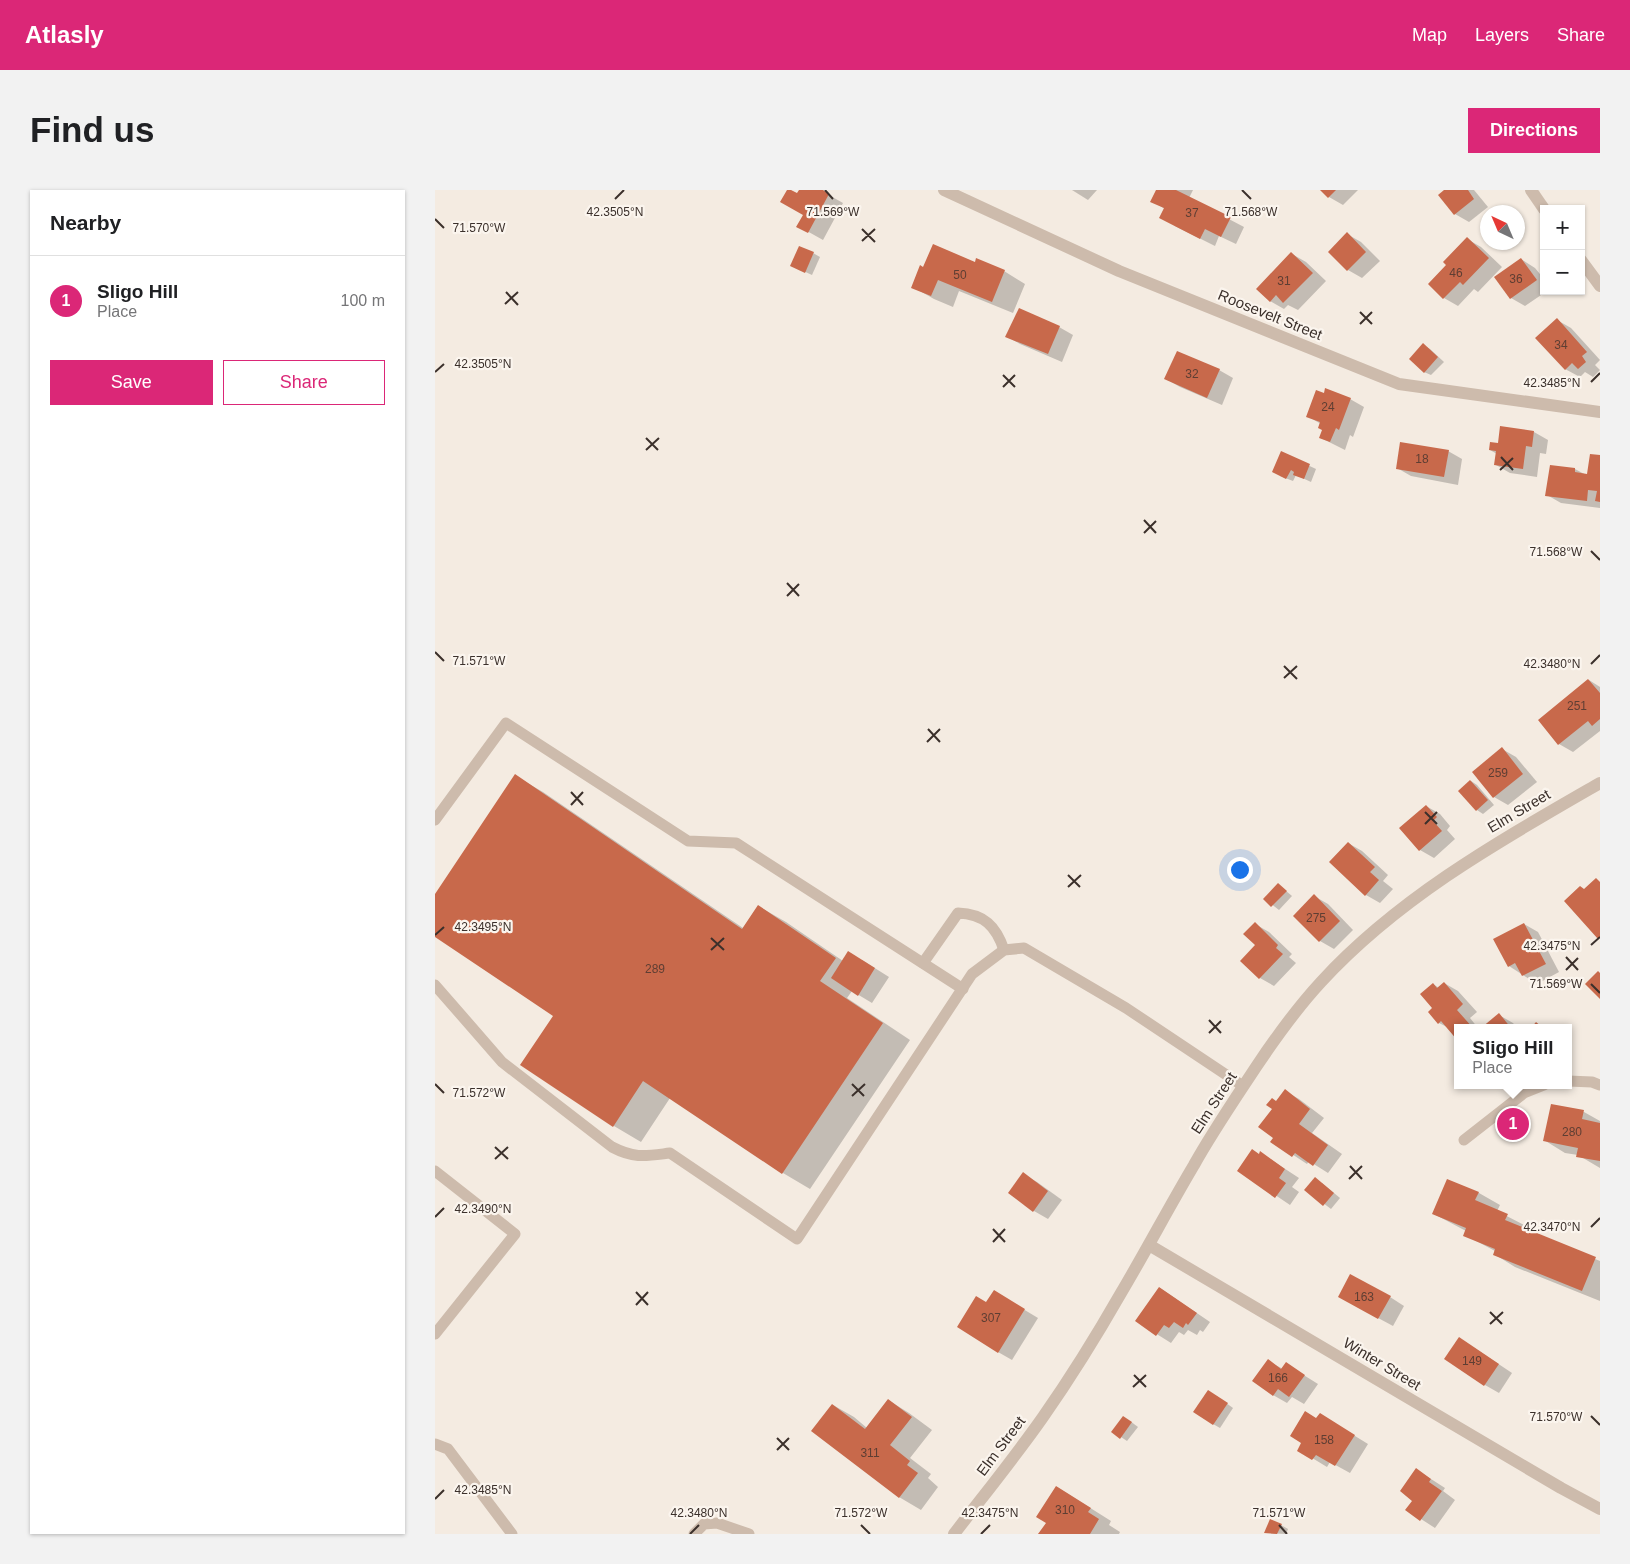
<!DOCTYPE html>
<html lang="en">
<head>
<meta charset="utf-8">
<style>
	:root { --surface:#fff; --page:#f2f2f2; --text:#202124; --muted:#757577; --line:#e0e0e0; --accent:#db2777 }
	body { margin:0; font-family:Arial,sans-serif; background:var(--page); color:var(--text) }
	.controls { position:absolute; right:15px; top:15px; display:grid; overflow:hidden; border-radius:0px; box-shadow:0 1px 4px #0004 }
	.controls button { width:45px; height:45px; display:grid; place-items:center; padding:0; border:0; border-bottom:1px solid var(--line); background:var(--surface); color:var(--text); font:25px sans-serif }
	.compass { position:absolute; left:1045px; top:15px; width:45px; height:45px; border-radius:50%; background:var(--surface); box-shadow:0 1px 4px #0004; rotate:316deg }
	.you { position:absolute; left:804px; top:679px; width:18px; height:18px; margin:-12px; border:4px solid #fff; border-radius:50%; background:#1a73e8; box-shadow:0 0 0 8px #1a73e833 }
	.badge { display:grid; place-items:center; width:32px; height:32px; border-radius:50%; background:var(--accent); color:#fff; font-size:16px; font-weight:700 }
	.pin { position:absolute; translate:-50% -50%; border:2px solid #fff; box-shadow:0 1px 5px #0006 }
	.popup { position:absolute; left:1019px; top:834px; width:118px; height:65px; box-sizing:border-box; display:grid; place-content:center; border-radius:0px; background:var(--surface); filter:drop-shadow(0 1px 4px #0005); font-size:16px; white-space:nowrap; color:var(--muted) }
	.popup b { font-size:19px; color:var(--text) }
	.popup::after { content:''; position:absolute; left:50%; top:100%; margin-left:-10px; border:10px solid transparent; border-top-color:var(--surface) }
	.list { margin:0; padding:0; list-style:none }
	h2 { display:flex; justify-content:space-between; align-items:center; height:65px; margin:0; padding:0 20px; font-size:21px }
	h2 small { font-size:16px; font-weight:400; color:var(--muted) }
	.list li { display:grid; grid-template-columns:32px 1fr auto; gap:15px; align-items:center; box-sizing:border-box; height:90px; padding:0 20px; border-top:1px solid var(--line) }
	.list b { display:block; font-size:19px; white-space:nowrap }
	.list p { margin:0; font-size:16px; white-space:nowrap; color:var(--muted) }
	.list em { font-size:16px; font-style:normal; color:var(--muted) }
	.actions { display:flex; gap:10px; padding:15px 20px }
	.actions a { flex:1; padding:11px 0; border:1px solid var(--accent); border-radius:0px; text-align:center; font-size:18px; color:var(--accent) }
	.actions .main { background:var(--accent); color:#fff }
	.map { position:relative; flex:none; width:1165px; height:1344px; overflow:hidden; border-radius:0px }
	header { display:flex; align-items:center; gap:30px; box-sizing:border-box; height:70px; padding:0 25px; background:var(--accent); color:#fff }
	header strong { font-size:24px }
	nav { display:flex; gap:28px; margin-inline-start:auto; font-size:18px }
	.intro { display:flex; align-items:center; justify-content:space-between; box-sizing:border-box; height:120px; padding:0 30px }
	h1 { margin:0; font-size:35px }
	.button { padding:12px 22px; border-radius:0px; background:var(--accent); color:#fff; font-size:18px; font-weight:700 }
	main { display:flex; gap:30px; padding:0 30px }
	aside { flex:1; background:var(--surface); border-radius:0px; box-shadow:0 1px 4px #0004 }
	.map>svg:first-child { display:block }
	.shadow { fill:#0003 }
	.building { fill:#c8694b }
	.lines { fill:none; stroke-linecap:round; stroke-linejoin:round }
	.service { stroke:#cdbbac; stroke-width:11 }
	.minor { stroke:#cdbbac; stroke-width:12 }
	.tertiary { stroke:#cdbbac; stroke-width:12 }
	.ticks { fill:none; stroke:#3b302b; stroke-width:2 }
	.labels { text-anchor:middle; stroke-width:4.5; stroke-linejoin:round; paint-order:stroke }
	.number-label { font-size:12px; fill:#5e3e33 }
	.street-label { font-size:15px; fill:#3b302b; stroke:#fbf5ee }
	.ticks-label { font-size:12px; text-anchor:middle; fill:#3b302b; stroke:#fbf5ee; stroke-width:4.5; stroke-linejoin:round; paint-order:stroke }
</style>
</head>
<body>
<header>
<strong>Atlasly</strong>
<nav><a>Map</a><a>Layers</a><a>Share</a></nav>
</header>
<div class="intro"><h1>Find us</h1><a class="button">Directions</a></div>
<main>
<aside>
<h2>Nearby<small></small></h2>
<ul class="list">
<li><span class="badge">1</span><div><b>Sligo Hill</b><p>Place</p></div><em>100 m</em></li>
</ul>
<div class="actions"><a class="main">Save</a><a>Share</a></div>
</aside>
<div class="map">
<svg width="1165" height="1344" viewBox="0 0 1165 1344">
	<rect width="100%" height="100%" fill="#f4ebe1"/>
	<g class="shadow">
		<polygon points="353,0 363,5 365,0 385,0 408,13 388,50 363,36 370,24"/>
		<polygon points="637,0 662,0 653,10"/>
		<polygon points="723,0 758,0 754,8 809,37 801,54 784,46 780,56 740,36 730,19 717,11"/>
		<polygon points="886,0 923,0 908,15 894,7"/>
		<polygon points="1011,0 1039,0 1053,17 1034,32 1020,24"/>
		<polygon points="912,44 926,52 945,71 927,88 913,80"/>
		<polygon points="1032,49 1046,57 1067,77 1043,102 1039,99 1023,116 1009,108 1013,75"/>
		<polygon points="378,63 385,67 377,85 364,79"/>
		<polygon points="857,64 871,72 891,91 863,120 853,115 849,119 835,111"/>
		<polygon points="1086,69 1100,78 1109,89 1109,101 1112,101 1090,116 1076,108"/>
		<polygon points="541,74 569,81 590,94 578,123 524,101 518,117 499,109 478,97 489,78"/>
		<polygon points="1122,130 1136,138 1165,170 1160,175 1165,180 1158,187 1150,182 1145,187 1130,179"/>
		<polygon points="624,137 638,145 627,172 585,154 571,146"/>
		<polygon points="988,155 995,159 1009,172 996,185 989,182"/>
		<polygon points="784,180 798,188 787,215 745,197 731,189"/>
		<polygon points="915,209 929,217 918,247 915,245 910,260 886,248 888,240 886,234 872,226"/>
		<polygon points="1099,242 1113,250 1111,264 1105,263 1102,287 1075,283 1061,275 1062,264 1055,260 1064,254"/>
		<polygon points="1013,261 1027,269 1023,295 976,286 962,278"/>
		<polygon points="847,263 881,279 876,292 861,285 858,291 845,286"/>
		<polygon points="1165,266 1165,318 1126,313 1112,305 1140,279 1153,286"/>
		<polygon points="1154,490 1165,497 1165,541 1138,562 1124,554"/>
		<polygon points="1067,559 1081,567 1102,592 1073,615 1059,607"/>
		<polygon points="80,586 108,602 308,738 323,716 351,732 408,771 427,770 454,787 437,813 417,801 412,808 475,850 375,999 348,983 235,908 206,952 179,936 120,826 0,746 0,707"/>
		<polygon points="1036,591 1042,595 1059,615 1048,624 1042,620 1025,601"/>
		<polygon points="991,616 1005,624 1015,636 1012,640 1020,649 999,668 985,660"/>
		<polygon points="913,653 927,661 953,685 948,691 958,699 945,713 931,705"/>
		<polygon points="844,695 857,706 844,720 830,709"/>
		<polygon points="879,706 893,714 918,740 899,759 885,751 860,726"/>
		<polygon points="820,734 834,742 857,764 854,767 861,773 839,796 825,788 807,771 822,755"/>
		<polygon points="1089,734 1103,742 1124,782 1102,794 1074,776"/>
		<polygon points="1009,793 1023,801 1042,822 1035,828 1043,838 1023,838 1023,849 1014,838 1004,833 999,818 998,794 1004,798"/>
		<polygon points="1064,825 1078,833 1082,838 1048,838"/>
		<polygon points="850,901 864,909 889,928 877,943 907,964 893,983 874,971 872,974 837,951 839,948 839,919"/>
		<polygon points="1117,915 1149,922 1165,931 1165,978 1143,965 1130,963 1109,950"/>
		<polygon points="826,963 864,988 857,997 864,1002 855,1015 803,980"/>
		<polygon points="588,984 602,992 627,1010 613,1029 599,1021 574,1003"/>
		<polygon points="1013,990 1044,1003 1065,1015 1062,1021 1093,1037 1092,1041 1165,1071 1165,1111 1080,1077 1059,1064 1060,1061 1030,1045 1031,1041 999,1024"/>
		<polygon points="887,993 905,1008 896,1019 871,1000"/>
		<polygon points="725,1098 775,1132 768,1142 765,1140 762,1145 753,1140 749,1145 744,1142 736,1153 701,1131"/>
		<polygon points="955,1107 969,1116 958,1136 919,1115"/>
		<polygon points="573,1110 603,1128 577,1170 563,1162"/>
		<polygon points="1038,1157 1077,1183 1064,1203 1050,1195"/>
		<polygon points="833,1171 848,1179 851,1174 883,1194 869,1214 857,1207 852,1213 838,1205"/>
		<polygon points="780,1205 798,1218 785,1238 778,1234"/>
		<polygon points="453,1210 474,1223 497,1240 475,1268 496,1284 493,1288 503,1297 486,1320 464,1307 398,1215 419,1227 432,1238"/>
		<polygon points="882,1230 899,1233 933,1254 915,1283 895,1272 892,1277 864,1260"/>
		<polygon points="695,1231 703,1237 692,1251 686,1247"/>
		<polygon points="982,1280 1010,1298 1008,1301 1020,1310 1000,1338 972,1320 979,1310"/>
		<polygon points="622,1297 676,1331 674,1335 685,1342 684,1344 604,1344 613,1333"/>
		<polygon points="846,1335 853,1339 851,1344 830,1343"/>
	</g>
	<g class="building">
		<polygon points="352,0 356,0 362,3 364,0 388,0 394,4 373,43 361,37 368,25 345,12"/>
		<polygon points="721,0 741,0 796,27 786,47 770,39 765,49 724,28 729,18 715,12"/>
		<polygon points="885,0 901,0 893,8"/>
		<polygon points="1009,0 1033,0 1039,9 1019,25 1003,5"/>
		<polygon points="912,42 931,62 912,81 893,62"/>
		<polygon points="1032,47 1054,68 1028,95 1025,92 1008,109 993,94 1011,75 1008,72"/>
		<polygon points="498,54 540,72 541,68 570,80 557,112 503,90 496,106 476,98 485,75 488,77"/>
		<polygon points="364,56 379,62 370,83 355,76"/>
		<polygon points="856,62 878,83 848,113 841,105 835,112 821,99"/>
		<polygon points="1086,68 1102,90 1075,109 1059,87"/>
		<polygon points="584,118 625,136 613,164 570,147"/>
		<polygon points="1122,128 1152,162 1147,166 1151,172 1143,179 1137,173 1130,180 1100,148"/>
		<polygon points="988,153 1003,167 989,183 974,169"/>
		<polygon points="742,161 785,179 772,208 729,189"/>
		<polygon points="890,198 916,208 904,240 901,238 895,252 884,248 887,240 883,238 885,232 871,227 881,200 889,203"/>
		<polygon points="1065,236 1099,241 1097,257 1091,256 1088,279 1059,275 1061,261 1054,260 1055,252 1063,253"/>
		<polygon points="965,252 1014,260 1009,287 961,279"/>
		<polygon points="846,261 875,274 869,289 858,285 859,282 856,280 851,289 837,282"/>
		<polygon points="1155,264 1165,265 1165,312 1160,311 1162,301 1153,300 1152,311 1110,306 1115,275 1140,278 1140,282 1152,284"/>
		<polygon points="1153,489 1165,503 1165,529 1157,536 1153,531 1123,555 1103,530"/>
		<polygon points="1067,557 1088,584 1058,608 1037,582"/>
		<polygon points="80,584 307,739 323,715 401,768 385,791 448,833 347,984 208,891 178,937 85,875 118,826 0,747 0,704"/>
		<polygon points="1035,590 1053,610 1041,621 1023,601"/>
		<polygon points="991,615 1002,627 998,631 1007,641 984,661 964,638"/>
		<polygon points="913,652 940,677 935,682 944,690 930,706 894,672"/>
		<polygon points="1161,688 1165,692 1165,747 1163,749 1129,711 1145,696 1149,699"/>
		<polygon points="843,693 852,701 836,717 828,709"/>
		<polygon points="879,704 905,731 884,752 858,726"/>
		<polygon points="820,732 843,755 841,758 848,764 824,789 805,771 820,755 808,744"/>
		<polygon points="1089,733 1111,774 1087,786 1080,773 1073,777 1058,749"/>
		<polygon points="413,761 440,778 423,806 396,788"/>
		<polygon points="1163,781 1165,783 1165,809 1150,794"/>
		<polygon points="1009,792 1028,814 1022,820 1038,838 1023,838 1023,851 1006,831 1003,834 993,822 997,818 985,804 998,793 1002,798"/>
		<polygon points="1064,823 1076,838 1046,838"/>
		<polygon points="1101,832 1108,838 1096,838"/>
		<polygon points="850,899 875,919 864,934 893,955 878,976 860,963 857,967 835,952 838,948 823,937 837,919 831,915 837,908 841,911"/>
		<polygon points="1116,914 1149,920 1147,929 1165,933 1165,971 1141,967 1143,958 1108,951"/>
		<polygon points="817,959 824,964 825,961 850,979 844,988 851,993 840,1008 802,981"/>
		<polygon points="588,982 613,1001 598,1022 573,1003"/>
		<polygon points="880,987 899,1003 888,1016 869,1000"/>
		<polygon points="1012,989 1044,1002 1040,1010 1073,1024 1070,1030 1161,1067 1147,1101 1058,1065 1060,1059 1028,1046 1031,1038 997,1024"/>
		<polygon points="915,1084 956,1106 943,1129 903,1107"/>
		<polygon points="724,1097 762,1123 753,1135 751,1133 748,1138 739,1132 734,1138 729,1135 721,1146 700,1131"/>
		<polygon points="559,1100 590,1119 563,1163 522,1137 541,1106 551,1112"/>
		<polygon points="1024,1147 1064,1174 1049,1196 1009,1169"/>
		<polygon points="833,1169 846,1179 851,1172 870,1185 854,1207 843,1199 838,1206 817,1191"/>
		<polygon points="773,1200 793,1213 778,1235 758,1222"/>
		<polygon points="453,1209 477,1227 455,1255 475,1271 472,1275 483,1283 464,1308 376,1241 397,1214 430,1239"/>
		<polygon points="870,1221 881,1228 885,1223 920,1245 900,1276 881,1265 877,1270 862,1261 866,1253 855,1246"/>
		<polygon points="688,1226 697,1232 685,1249 676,1242"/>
		<polygon points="981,1278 996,1289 994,1292 1007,1301 985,1331 970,1320 977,1311 965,1301"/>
		<polygon points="621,1296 656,1318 653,1322 664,1329 655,1344 603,1344 611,1333 601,1327"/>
		<polygon points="835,1329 847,1334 842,1344 829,1343"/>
	</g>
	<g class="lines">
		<g class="service">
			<polyline points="0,630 71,533 253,651 301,653 528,799"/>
			<path d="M488,773L523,723C549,724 561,736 569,760"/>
			<path d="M0,795L67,872L177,957C200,969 211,966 235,963L362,1049L537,784L569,760L589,758L691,818L808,896"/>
			<polyline points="1133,891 1157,892 1165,895"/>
			<polyline points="1029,950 1089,903 1109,895"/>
			<polyline points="0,981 80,1044 0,1144"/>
			<polyline points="0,1254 13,1259 77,1344"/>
			<polyline points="259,1344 269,1334 282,1333 314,1344"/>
		</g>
		<g class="minor">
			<polyline points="509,0 684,81 964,194 1165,222"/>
			<polyline points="1096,0 1109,19"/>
			<polyline points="1146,70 1165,96"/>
			<polyline points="714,1055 1126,1298 1165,1319"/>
		</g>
		<path class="tertiary" d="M519,1344C549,1305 580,1267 608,1227C636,1187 662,1145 686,1103C711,1061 734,1017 759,975C778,941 800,909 821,877C841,847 862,818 886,792C964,707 1066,650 1165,593"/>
	</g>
	<path class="ticks" d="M390,0L398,9M807,0L816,9M180,9L189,0M0,29L9,38M427,39L440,52M427,51L440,39M71,102L83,115M70,114L83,102M925,122L937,134M925,134L937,122M0,182L9,174M568,185L580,197M1156,192L1165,183M568,197L580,185M211,248L223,260M211,260L224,248M1066,267L1078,280M1065,280L1078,268M709,330L721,343M709,343L721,331M1156,361L1165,370M352,393L364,406M352,406L364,394M0,462L9,471M1156,474L1165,465M849,476L862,489M849,488L862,476M493,539L505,552M492,552L505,539M136,602L148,615M136,615L148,602M990,622L1002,634M990,634L1002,622M633,685L645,697M633,697L646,685M0,745L9,737M276,748L289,760M1156,755L1165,747M276,760L289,748M1131,767L1143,780M1131,780L1143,768M1156,794L1165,803M774,830L786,843M774,843L786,831M0,894L9,903M417,894L429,906M417,906L430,894M60,957L73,969M60,969L73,957M915,976L927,989M914,989L927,976M0,1027L9,1018M1156,1037L1165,1028M558,1039L570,1052M558,1052L570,1039M201,1102L213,1115M201,1115L213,1102M1055,1122L1067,1134M1055,1134L1068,1122M699,1185L711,1197M698,1197L711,1185M1156,1226L1165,1235M342,1248L354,1260M342,1260L354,1248M0,1309L9,1300M426,1335L435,1344M844,1335L852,1344M255,1344L264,1335M546,1344L555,1335"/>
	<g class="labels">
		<g class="number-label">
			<text x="757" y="27">37</text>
			<text x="1021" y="87">46</text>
			<text x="525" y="89">50</text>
			<text x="1081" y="93">36</text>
			<text x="849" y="95">31</text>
			<text x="1126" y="159">34</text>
			<text x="757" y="188">32</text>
			<text x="893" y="221">24</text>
			<text x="987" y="273">18</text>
			<text x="1142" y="520">251</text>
			<text x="1063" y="587">259</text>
			<text x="881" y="732">275</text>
			<text x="220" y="783">289</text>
			<text x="1137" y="946">280</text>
			<text x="929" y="1111">163</text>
			<text x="556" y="1132">307</text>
			<text x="1037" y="1175">149</text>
			<text x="843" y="1192">166</text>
			<text x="889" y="1254">158</text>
			<text x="435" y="1267">311</text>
			<text x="630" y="1324">310</text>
		</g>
		<g class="street-label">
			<text transform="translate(835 125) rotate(22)" y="5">Roosevelt Street</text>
			<text transform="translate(1084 621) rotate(-31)" y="5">Elm Street</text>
			<text transform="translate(779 913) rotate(-57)" y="5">Elm Street</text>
			<text transform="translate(947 1174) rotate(31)" y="5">Winter Street</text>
			<text transform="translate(566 1256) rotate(-53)" y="5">Elm Street</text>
		</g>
	</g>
	<g class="ticks-label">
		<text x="180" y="26">42.3505°N</text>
		<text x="398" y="26">71.569°W</text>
		<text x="816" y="26">71.568°W</text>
		<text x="44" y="42">71.570°W</text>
		<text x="48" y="178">42.3505°N</text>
		<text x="1117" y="197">42.3485°N</text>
		<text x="1121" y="366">71.568°W</text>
		<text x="44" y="475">71.571°W</text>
		<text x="1117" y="478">42.3480°N</text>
		<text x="48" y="741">42.3495°N</text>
		<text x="1117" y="760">42.3475°N</text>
		<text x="1121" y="798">71.569°W</text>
		<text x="44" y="907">71.572°W</text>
		<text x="48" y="1023">42.3490°N</text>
		<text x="1117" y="1041">42.3470°N</text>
		<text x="1121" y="1231">71.570°W</text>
		<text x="48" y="1304">42.3485°N</text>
		<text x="426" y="1327">71.572°W</text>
		<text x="844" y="1327">71.571°W</text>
		<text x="264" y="1327">42.3480°N</text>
		<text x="555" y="1327">42.3475°N</text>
	</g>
</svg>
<div class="controls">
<button>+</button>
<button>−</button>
</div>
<svg class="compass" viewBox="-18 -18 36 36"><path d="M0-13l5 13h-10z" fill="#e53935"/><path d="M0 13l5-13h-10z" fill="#757577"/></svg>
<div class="you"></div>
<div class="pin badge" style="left:1078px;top:934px">1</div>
<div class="popup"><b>Sligo Hill</b>Place</div>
</div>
</main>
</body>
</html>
